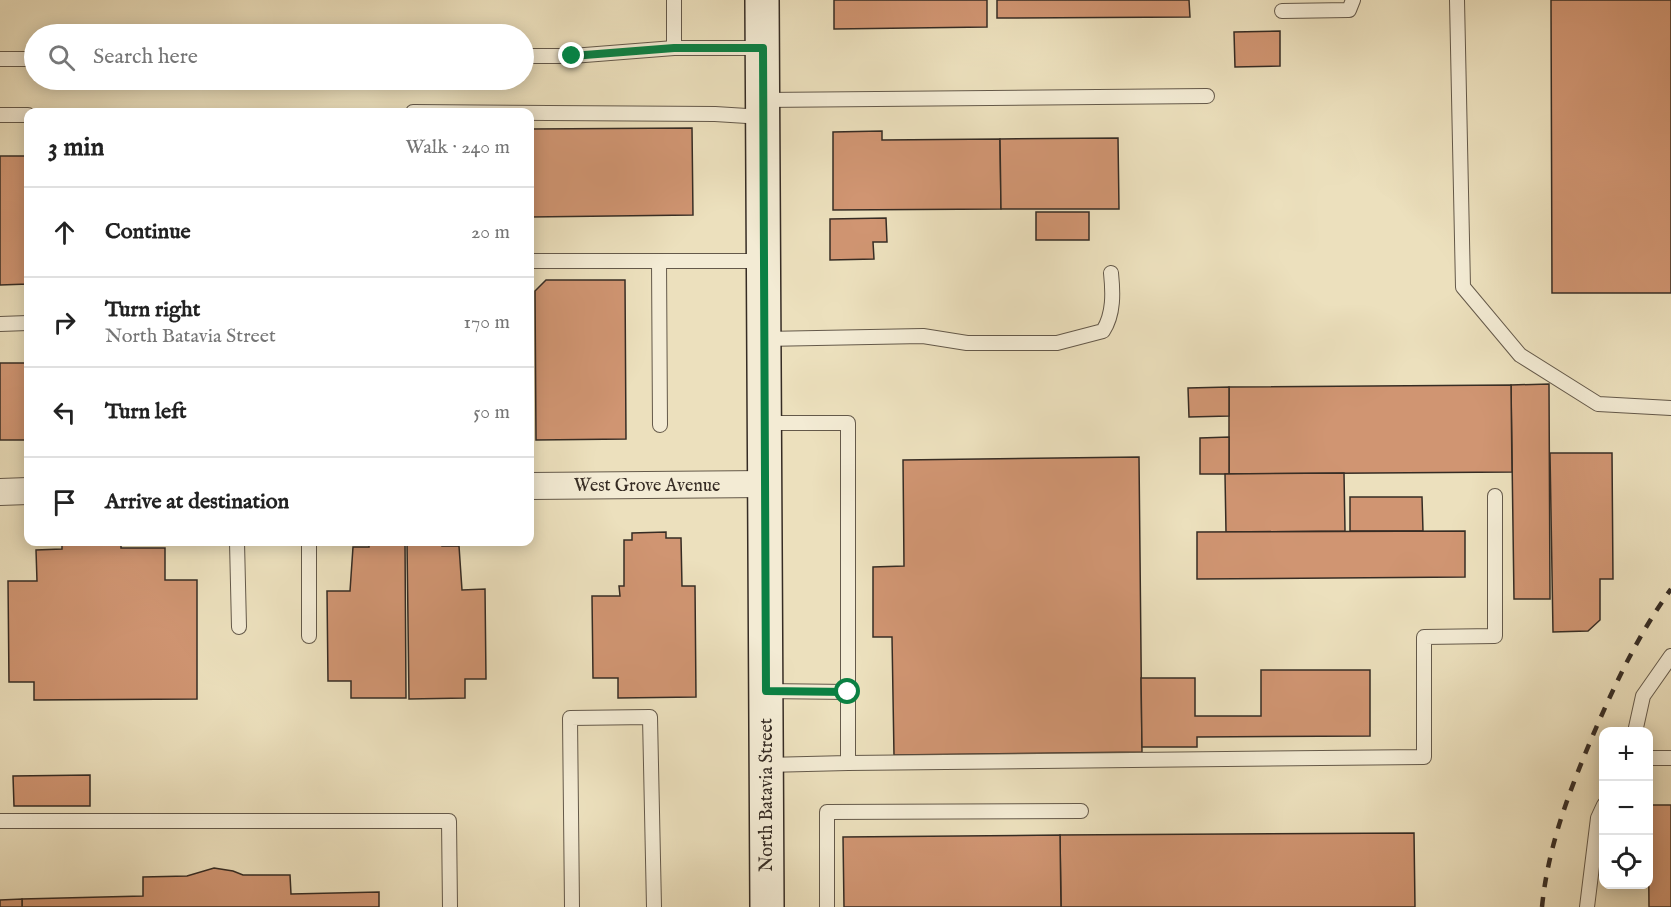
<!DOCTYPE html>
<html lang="en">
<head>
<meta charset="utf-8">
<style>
	:root { --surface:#fff; --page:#f2f2f2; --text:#222; --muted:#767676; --line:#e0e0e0 }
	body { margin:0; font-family:"IM FELL English",serif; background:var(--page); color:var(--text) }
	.controls { position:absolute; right:18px; bottom:18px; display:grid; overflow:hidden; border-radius:12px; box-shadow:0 3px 15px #0003 }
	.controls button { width:54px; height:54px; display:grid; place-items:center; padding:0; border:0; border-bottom:2px solid var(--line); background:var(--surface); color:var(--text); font:30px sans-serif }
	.stop { position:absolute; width:18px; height:18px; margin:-14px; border:4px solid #0b8043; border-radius:50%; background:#fff }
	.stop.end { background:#0b8043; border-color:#fff; box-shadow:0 2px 6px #0008 }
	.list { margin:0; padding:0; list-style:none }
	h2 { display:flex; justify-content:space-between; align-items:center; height:78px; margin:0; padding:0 24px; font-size:26px }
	h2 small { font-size:20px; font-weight:400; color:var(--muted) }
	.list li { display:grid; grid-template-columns:39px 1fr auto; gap:18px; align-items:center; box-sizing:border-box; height:90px; padding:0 24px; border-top:2px solid var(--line) }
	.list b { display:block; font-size:22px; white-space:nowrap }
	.list p { margin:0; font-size:20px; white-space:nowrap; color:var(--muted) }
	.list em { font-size:20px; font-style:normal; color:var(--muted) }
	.icon { flex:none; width:33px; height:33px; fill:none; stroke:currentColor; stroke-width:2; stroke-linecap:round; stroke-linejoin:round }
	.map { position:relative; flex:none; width:1671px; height:907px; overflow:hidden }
	.search { position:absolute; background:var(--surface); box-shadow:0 3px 15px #0003; left:24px; top:24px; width:510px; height:66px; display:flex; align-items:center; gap:15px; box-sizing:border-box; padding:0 21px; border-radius:33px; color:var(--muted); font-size:22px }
	.panel { position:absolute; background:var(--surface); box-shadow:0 3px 15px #0003; left:24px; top:108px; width:510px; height:438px; border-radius:12px }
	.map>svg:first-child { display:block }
	.building { fill:#d09572; stroke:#362c24; stroke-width:1.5 }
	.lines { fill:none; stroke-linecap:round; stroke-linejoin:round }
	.lane-casing { stroke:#64594a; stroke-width:16 }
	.street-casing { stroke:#64594a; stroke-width:28 }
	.secondary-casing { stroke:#362c24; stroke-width:36 }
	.lane { stroke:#f3ebd4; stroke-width:14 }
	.street { stroke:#f3ebd4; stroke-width:26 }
	.secondary { stroke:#f3ebd4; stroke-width:33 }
	.rail { stroke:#362c24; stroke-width:4.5; stroke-dasharray:10 10; stroke-linecap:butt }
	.route { stroke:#0b8043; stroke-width:8 }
	.labels { text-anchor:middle; stroke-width:4.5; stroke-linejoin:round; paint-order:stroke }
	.street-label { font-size:18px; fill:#362c24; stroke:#f3ebd4 }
</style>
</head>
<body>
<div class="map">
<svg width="1671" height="907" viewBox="0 0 1671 907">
	<rect width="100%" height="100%" fill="#ece0bd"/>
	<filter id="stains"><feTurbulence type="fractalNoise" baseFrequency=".00333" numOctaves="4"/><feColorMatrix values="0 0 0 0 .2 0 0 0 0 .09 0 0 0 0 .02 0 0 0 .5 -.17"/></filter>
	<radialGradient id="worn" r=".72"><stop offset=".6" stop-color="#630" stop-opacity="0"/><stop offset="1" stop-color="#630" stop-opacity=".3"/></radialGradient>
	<g class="building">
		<polygon points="834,0 987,0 987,27 834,29"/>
		<polygon points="997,0 1189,0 1190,17 997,18"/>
		<polygon points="1551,0 1671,0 1671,293 1552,293"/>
		<polygon points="1280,31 1280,66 1235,67 1234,32"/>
		<polygon points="692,128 693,215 530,217 530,129"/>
		<polygon points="882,131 882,140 1000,139 1001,209 833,210 833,132"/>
		<polygon points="1118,138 1119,209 1001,209 1000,139"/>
		<polygon points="0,156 28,156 28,284 0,285"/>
		<rect x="1036" y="212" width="53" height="28"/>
		<polygon points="886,218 887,242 873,242 874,259 830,260 830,219"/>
		<polygon points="546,280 625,280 626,439 536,440 535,291"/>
		<rect x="0" y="363" width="28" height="77"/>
		<polygon points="1549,384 1550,599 1514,599 1511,385"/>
		<polygon points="1511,385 1512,472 1229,474 1229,387"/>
		<polygon points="1229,387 1229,416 1189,417 1188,388"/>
		<polygon points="1229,437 1229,474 1200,474 1200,438"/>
		<polygon points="1550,453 1612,453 1613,579 1600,579 1600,620 1588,631 1553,632"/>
		<polygon points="1139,457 1142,752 894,755 892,637 873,637 873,567 904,566 903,460"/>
		<polygon points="1344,473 1345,531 1226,532 1225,474"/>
		<polygon points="1350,497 1422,497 1423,531 1350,531"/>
		<polygon points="1465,531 1465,577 1197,579 1197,532"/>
		<polygon points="666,532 666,538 681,538 682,586 695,586 696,697 618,698 618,678 593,678 592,596 620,596 619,586 624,586 624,540 632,540 632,533"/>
		<polygon points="121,542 121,548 165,548 165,580 197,580 197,699 34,700 34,682 9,682 8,581 37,581 36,550 62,549 62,543"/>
		<polygon points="369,542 405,542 406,698 351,698 351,681 328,681 327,591 350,591 353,547 369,547"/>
		<polygon points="407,542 442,542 442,546 459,546 462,590 485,589 486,679 465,679 465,698 409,699"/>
		<polygon points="1261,670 1370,670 1370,736 1197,737 1197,747 1142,747 1141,678 1195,678 1195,716 1261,716"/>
		<polygon points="90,775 90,806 14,806 13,776"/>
		<polygon points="1648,805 1671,805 1671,907 1649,907"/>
		<polygon points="1414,833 1415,907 1061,907 1060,835"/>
		<polygon points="1060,835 1061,907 844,907 843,837"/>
		<polygon points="214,868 233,871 243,875 290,875 291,894 379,892 379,907 22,907 22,899 143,896 143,877 187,876"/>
		<polygon points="22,899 22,907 0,907 0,900"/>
	</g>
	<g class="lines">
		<defs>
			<g id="lane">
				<polyline points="1457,0 1463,287 1520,355 1598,404 1671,408"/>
				<polyline points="1282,11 1349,10 1353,0"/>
				<polyline points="674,48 674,0"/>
				<polyline points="524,56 572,56 674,48 763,48"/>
				<polyline points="0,59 34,59"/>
				<polyline points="763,100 1207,96"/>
				<polyline points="413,112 715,114 763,117"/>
				<polyline points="0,115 28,115"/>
				<polyline points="530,261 763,261"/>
				<polyline points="659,261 660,425"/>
				<polyline points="0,324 28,323"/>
				<path d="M764,339L923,336L967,343H1057L1103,331C1114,314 1113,292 1111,273"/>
				<polyline points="765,423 848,423 848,692 766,691"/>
				<polyline points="237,542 239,627"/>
				<polyline points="309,542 309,636"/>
				<polyline points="1635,732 1643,696 1671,656"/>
				<polyline points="1648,758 1671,758"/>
				<polyline points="848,763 1424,757 1424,637 1495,636 1495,496"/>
				<polyline points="766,765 848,763 848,692"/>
				<polyline points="0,821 449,821 450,907"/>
				<polyline points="572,907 570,718 650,717 654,907"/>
				<polyline points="827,907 827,812 1081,811"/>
				<polyline points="1587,907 1598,818 1604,805"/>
			</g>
			<g id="street">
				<polyline points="530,486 765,484"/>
				<polyline points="0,492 28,491"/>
			</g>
			<polyline id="secondary" points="762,0 767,907"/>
		</defs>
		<use href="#lane" class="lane-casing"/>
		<use href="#street" class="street-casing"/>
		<use href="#secondary" class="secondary-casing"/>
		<use href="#lane" class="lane"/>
		<use href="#street" class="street"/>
		<use href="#secondary" class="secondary"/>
		<path class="rail" d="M1542,907C1548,846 1569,792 1593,735C1615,684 1638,635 1671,589"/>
	</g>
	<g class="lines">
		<polyline class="route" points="572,56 674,48 763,48 766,691 848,692"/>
	</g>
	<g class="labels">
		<g class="street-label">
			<text x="647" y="491">West Grove Avenue</text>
			<text transform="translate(766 795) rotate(-90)" y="6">North Batavia Street</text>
		</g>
	</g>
	<rect width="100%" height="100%" filter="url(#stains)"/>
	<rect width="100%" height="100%" fill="url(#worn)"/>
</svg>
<div class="controls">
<button>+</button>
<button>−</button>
<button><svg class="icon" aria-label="locate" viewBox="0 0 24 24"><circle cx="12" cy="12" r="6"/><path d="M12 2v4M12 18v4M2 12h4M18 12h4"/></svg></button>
</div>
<div class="stop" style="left:848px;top:692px"></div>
<div class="stop end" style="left:572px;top:56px"></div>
<div class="search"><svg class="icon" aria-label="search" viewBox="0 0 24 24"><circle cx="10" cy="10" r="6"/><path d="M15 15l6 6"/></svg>Search here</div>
<section class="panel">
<h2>3 min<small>Walk · 240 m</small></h2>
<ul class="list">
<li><svg class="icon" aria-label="ahead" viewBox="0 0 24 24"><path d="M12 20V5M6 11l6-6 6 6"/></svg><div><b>Continue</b></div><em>20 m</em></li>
<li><svg class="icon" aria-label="right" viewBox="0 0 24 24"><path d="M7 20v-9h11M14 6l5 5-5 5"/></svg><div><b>Turn right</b><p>North Batavia Street</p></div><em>170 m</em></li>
<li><svg class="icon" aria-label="left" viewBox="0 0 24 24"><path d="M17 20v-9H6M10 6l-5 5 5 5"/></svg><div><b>Turn left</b></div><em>50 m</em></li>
<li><svg class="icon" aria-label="arrive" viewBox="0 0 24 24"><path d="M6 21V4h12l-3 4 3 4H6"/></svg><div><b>Arrive at destination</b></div></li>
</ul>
</section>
</div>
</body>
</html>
